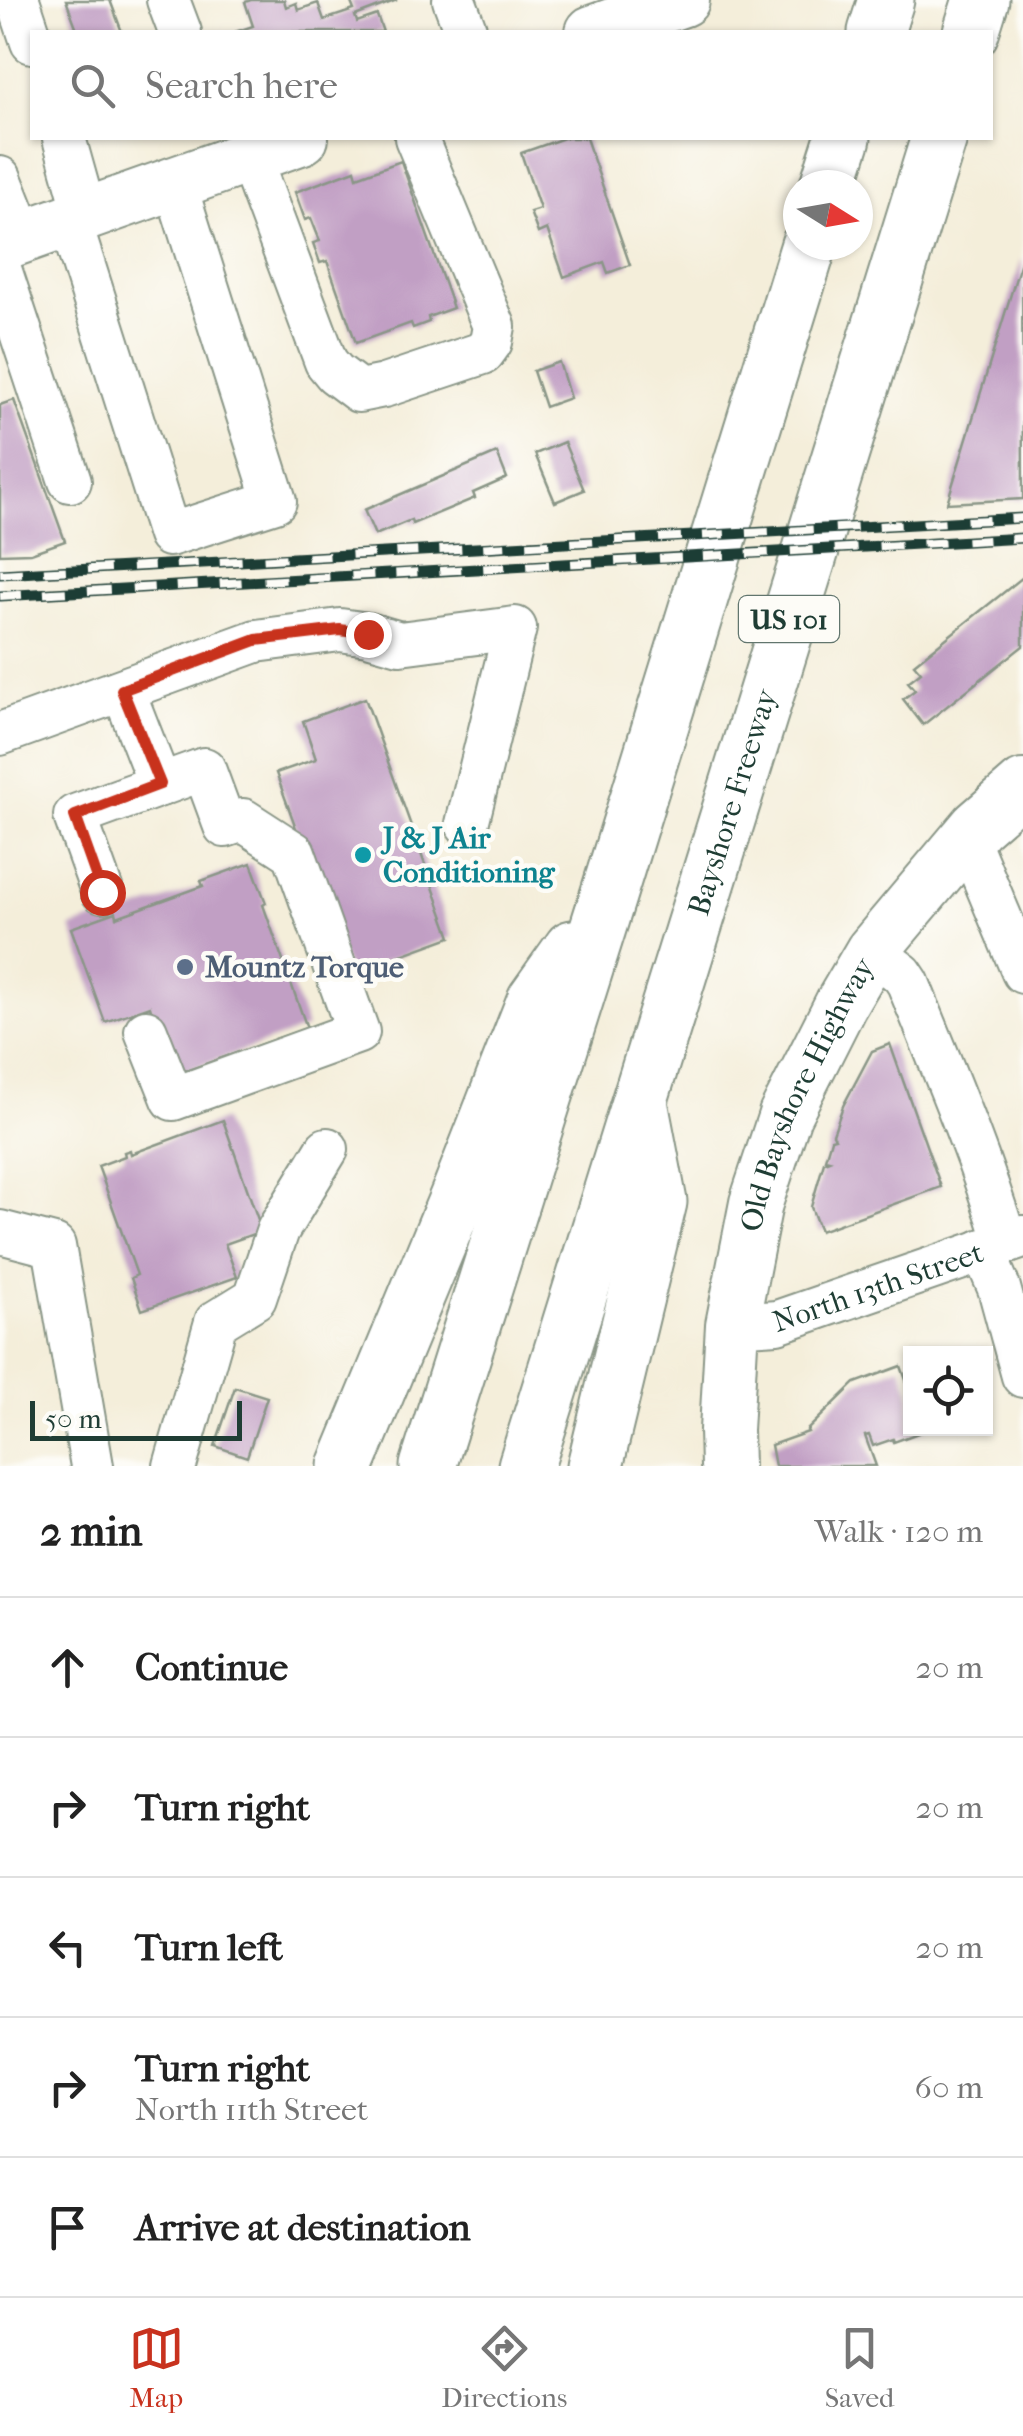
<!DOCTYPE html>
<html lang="en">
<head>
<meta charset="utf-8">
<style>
	:root { --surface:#fff; --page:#f2f2f2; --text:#222; --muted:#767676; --line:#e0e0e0; --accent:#c8321e }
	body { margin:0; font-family:"IM FELL French Canon",serif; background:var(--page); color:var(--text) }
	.controls { position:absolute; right:30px; bottom:30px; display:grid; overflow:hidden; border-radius:0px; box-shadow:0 2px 8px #0004 }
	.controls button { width:90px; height:90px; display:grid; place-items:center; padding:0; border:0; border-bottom:2px solid var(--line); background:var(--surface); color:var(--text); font:50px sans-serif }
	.compass { position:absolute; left:783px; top:170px; width:90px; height:90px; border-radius:50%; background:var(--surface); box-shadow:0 2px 8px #0004; rotate:101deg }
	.scale { position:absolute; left:30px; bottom:25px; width:212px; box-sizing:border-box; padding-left:10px; border:5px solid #1f3d34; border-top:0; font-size:28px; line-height:35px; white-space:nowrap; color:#1f3d34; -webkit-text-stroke:8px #fdfcf7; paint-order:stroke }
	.stop { position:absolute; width:30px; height:30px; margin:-22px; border:8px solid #c8321e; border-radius:50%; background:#fff }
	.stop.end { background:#c8321e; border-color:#fff; box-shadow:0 2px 10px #0008 }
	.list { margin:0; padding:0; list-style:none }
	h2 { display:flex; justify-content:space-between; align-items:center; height:130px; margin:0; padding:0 40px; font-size:42px }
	h2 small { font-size:32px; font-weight:400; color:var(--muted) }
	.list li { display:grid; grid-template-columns:65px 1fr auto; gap:30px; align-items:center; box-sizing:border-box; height:140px; padding:0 40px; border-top:2px solid var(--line) }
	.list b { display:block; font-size:38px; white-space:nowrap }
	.list p { margin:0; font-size:32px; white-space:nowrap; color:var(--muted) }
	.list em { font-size:32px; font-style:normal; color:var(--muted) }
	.icon { flex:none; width:55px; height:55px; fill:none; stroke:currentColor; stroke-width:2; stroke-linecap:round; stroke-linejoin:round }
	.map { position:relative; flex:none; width:1023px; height:1466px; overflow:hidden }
	.search { position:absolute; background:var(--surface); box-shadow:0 2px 8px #0004; left:30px; right:30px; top:30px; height:110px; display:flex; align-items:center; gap:25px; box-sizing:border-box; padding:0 35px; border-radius:0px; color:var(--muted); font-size:38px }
	.sheet { height:830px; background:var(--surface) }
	nav { display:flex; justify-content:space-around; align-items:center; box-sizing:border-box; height:140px; border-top:2px solid var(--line); background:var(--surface); font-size:28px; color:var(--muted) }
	nav a { display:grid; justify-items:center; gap:5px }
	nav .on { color:var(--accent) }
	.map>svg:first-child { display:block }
	.building { fill:#c19fc4 }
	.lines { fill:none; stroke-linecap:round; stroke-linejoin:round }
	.minor-casing { stroke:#8a9687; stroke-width:46 }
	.major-casing { stroke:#8a9687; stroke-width:56 }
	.highway-casing { stroke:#8a9687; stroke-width:59 }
	.minor { stroke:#fff; stroke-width:42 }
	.major { stroke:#fff; stroke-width:52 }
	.highway { stroke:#fff; stroke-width:55 }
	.rail-casing { stroke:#1f3d34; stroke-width:11 }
	.rail { stroke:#fdfcf7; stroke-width:8; stroke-dasharray:22; stroke-linecap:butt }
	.route { stroke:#c8321e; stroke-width:12 }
	.culture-dot { fill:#0f9aa8; stroke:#fdfcf7; stroke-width:4 }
	.service-dot { fill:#5c6f8a; stroke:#fdfcf7; stroke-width:4 }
	.labels { text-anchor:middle; stroke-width:9; stroke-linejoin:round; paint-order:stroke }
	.shield { fill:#fdfcf7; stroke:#62766e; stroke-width:2.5 }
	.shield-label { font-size:28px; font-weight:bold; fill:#1f3d34 }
	.street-label { font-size:30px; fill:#1f3d34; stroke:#fdfcf7 }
	.culture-label { font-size:30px; font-weight:bold; fill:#0d838f; stroke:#fdfcf7; text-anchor:start }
	.service-label { font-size:30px; font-weight:bold; fill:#4e5e75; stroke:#fdfcf7; text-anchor:start }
</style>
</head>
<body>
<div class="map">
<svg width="1023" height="1466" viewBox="0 0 1023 1466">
	<rect width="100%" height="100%" fill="#fdfcf7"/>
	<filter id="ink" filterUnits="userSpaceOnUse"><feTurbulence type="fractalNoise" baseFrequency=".01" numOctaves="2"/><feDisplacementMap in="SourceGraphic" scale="20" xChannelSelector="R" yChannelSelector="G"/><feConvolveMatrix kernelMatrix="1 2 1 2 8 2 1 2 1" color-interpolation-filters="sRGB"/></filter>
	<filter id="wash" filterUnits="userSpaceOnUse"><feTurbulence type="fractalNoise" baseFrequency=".0048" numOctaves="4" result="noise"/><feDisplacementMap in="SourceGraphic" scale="40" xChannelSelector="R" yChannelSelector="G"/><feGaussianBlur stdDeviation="2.25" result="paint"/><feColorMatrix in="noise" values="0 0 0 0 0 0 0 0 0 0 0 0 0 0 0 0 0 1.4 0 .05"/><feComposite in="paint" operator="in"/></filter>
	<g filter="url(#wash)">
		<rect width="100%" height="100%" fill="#f4eeda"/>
		<g id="blocks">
			<g class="building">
				<polygon points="66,0 110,0 122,32 78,32"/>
				<polygon points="251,0 284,0 286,7 296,3 298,10 318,3 324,20 354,10 350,0 397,0 355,16 357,22 377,15 383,32 235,32 253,26 245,2"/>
				<polygon points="564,138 586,138 630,265 608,273 604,262 564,277 547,229 538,233 530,212 540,209 521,153"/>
				<polygon points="401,161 453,308 428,317 429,322 413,328 411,323 356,343 327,261 320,263 313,243 320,241 311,218 305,220 295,192 355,170 357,177"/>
				<polygon points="1022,258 1023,499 947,503"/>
				<polygon points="559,362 570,398 545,407 533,371"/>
				<polygon points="14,400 65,541 31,553 0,554 0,405"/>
				<polygon points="564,442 584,490 555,502 535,454"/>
				<polygon points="497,453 507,478 473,493 475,498 412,524 411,520 375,535 364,510"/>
				<polygon points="1023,577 1023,646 923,725 903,699 915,690 908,682 921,672 914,664"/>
				<polygon points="365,698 451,937 349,974 276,773 316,759 303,721"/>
				<polygon points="251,863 266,903 263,905 307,1028 174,1075 150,1006 105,1022 71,928 116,912 117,917 203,886 201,881"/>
				<polygon points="890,1044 941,1187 820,1231 811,1207 824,1162 829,1160 825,1159 831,1139 835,1138 833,1134 843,1106 872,1051"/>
				<polygon points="223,1120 262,1231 225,1244 237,1277 142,1310 131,1278 137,1275 98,1166 125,1156 124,1152 130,1150 131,1154"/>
				<polygon points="901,1366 910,1391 910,1428 929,1429 894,1442 893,1439 873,1446 869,1435 865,1436 876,1466 775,1466 771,1445 808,1432 807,1430 855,1383"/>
				<polygon points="235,1387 267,1397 247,1457 215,1446"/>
			</g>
		</g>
	</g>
	<g filter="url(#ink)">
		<use href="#blocks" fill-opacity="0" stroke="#8a9687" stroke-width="2.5"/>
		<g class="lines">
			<defs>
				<g id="minor">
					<polyline points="18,0 32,42"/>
					<polyline points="168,0 180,32"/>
					<polyline points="454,0 466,32"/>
					<polyline points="64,138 85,213"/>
					<polyline points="249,156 326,362 335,373 359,391 384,386 483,353 491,342 494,326 416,138"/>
					<polyline points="0,178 23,236"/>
					<polyline points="69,219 169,535 275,501 174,181"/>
					<polyline points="0,269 70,481"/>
					<polyline points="123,690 160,785 204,769 225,826 243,820 294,853 358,1032 173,1099 146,1031"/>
					<polyline points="0,734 256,641 340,630 368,634 400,643 515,628 467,824"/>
					<polyline points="967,838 1023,972"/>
					<polyline points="102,891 75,816 160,785"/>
					<path d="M872,951L902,974L908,983C943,1069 979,1154 1006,1243"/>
					<polyline points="0,1232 54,1246 92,1466"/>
					<polyline points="983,1250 999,1288 1023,1376"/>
					<path id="s1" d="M732,1325L777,1322L1023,1237"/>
					<polyline points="175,1466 216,1322 255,1298 278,1230 327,1149"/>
				</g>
				<g id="major">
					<polyline points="592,32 683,0"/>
					<polyline points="0,245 302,138"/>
					<path id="s2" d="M727,1466L726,1430L732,1325L756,1203L785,1115L841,1004L872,951L977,826L1023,786"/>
				</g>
				<g id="highway">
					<polyline points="876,32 886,0"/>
					<polyline points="971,32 981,0"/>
					<polyline points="828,185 843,138"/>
					<polyline points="346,1466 460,1191 535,1000 572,948"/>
					<polyline points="428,1466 608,896 809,245"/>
					<path id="s3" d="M526,1466L939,138"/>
					<polyline points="595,1466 659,1202 641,1108"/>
				</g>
			</defs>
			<use href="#minor" class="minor-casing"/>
			<use href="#major" class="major-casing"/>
			<use href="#highway" class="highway-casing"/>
			<use href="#minor" class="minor"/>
			<use href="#major" class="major"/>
			<use href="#highway" class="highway"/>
			<defs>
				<g id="rail">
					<polyline points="0,574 1023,518"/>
					<polyline points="0,596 1023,538"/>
				</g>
			</defs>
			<use href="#rail" class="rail-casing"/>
			<use href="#rail" class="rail"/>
		</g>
	</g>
	<g class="lines" filter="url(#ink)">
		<polyline class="route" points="102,892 75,816 160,784 122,690 256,640 340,630 368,634"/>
	</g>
	<circle class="culture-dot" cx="363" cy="855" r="10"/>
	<circle class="service-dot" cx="185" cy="967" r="10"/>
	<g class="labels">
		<rect class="shield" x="739" y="596" width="100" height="46" rx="8"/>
		<g class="shield-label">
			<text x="789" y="629">US 101</text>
		</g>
		<g class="street-label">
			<text dy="10" stroke="none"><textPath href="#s3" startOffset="695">Bayshore Freeway</textPath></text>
			<text dy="10" stroke="none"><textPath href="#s2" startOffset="385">Old Bayshore Highway</textPath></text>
			<text dy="10" stroke="none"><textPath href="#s1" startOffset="152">North 13th Street</textPath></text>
		</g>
		<g class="culture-label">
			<text x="383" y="848">J &amp; J Air<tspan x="383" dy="34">Conditioning</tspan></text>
		</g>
		<g class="service-label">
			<text x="205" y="977">Mountz Torque</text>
		</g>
	</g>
</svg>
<div class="controls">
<button><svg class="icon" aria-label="locate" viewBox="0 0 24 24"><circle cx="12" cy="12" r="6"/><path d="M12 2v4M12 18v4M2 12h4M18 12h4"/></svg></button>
</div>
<svg class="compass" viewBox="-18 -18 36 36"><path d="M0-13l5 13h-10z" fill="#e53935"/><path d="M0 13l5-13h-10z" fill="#767676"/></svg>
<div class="scale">50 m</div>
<div class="stop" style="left:102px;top:892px"></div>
<div class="stop end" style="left:368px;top:634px"></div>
<div class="search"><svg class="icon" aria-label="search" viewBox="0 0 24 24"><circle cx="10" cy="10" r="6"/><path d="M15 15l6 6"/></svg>Search here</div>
</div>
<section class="sheet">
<h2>2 min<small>Walk · 120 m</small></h2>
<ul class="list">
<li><svg class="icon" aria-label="ahead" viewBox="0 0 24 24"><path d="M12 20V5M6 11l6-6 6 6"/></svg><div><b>Continue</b></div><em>20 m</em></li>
<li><svg class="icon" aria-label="right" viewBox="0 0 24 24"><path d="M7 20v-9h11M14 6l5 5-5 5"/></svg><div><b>Turn right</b></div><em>20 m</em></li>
<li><svg class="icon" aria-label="left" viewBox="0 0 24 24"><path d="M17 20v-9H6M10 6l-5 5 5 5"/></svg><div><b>Turn left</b></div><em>20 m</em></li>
<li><svg class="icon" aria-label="right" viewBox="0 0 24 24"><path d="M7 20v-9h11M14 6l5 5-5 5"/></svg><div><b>Turn right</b><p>North 11th Street</p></div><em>60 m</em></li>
<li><svg class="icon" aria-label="arrive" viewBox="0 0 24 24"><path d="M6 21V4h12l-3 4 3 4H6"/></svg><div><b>Arrive at destination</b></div></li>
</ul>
</section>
<nav>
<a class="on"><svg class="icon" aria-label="map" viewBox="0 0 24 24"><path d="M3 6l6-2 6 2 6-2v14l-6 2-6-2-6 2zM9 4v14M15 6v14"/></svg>Map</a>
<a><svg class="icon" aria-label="directions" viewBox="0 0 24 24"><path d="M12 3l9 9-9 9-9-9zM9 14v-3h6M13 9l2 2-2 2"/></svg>Directions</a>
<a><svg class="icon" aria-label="saved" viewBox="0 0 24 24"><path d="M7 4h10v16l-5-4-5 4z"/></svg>Saved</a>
</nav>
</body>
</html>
